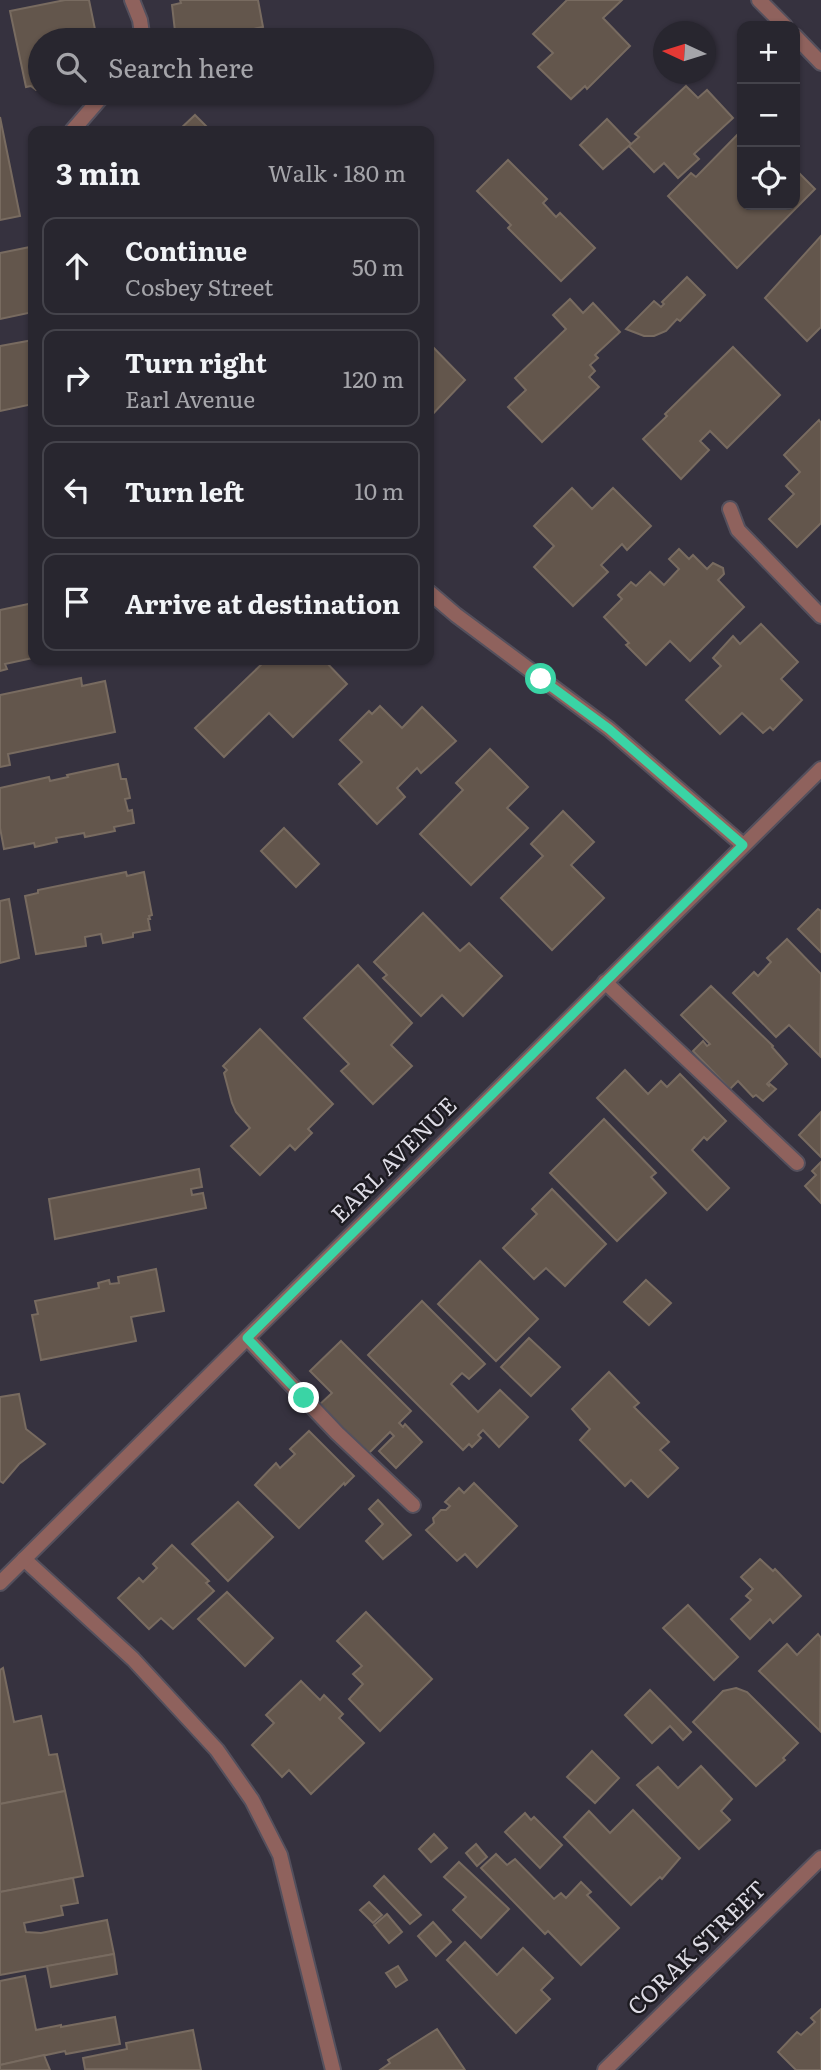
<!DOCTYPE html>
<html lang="en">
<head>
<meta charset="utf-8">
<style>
	:root { --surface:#28262f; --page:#34323b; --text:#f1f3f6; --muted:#a5a5aa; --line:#44434b }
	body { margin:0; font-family:Literata,serif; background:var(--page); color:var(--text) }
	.controls { position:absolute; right:21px; top:21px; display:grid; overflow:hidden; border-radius:14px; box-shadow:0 2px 5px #0004 }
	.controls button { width:63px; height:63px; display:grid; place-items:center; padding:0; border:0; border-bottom:2px solid var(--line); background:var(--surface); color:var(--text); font:35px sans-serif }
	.compass { position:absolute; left:653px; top:21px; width:63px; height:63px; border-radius:50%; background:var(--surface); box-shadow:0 2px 5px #0004; rotate:274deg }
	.stop { position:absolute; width:21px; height:21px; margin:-16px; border:5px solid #3ad4a5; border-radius:50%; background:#fff }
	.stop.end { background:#3ad4a5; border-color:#fff; box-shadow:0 2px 7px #0008 }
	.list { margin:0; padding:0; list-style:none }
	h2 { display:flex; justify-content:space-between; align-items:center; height:91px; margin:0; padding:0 28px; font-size:30px }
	h2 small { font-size:23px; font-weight:400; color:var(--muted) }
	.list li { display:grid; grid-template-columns:46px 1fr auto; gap:21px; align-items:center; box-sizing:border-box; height:98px; margin:0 14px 14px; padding:0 14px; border:2px solid var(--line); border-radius:14px }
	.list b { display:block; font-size:26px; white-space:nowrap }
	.list p { margin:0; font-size:23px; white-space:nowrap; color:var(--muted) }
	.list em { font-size:23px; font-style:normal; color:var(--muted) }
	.icon { flex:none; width:38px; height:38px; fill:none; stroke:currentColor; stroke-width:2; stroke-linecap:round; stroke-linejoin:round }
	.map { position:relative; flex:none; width:821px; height:2070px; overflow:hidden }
	.search { position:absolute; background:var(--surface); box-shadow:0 2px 5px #0004; left:28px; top:28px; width:406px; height:77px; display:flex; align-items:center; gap:18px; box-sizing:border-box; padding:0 24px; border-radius:38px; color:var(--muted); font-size:26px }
	.panel { position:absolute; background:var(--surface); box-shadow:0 2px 5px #0004; left:28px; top:126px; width:406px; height:539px; border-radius:14px }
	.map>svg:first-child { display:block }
	.building { fill:#63564c; stroke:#786b60; stroke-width:2 }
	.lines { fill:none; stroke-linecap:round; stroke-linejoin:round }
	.lane-casing { stroke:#54505d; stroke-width:18 }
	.street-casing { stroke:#54505d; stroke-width:18 }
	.lane { stroke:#8f625d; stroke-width:14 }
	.street { stroke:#8f625d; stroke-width:14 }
	.route { stroke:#3ad4a5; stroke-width:9 }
	.labels { text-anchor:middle; stroke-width:5; stroke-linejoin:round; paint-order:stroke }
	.street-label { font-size:23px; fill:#dddbe4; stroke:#1d1b21 }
</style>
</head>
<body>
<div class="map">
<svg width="821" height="2070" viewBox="0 0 821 2070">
	<rect width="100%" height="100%" fill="#36323f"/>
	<g class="building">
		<polygon points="65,0 89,0 97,39 40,40 40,89 36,90 31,86 26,87 10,11"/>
		<polygon points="180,0 258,0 263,27 248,30 250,40 176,40 172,5 181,3"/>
		<polygon points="567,0 622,0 603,18 630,46 587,89 585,86 571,99 538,67 553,53 533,34"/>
		<polygon points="686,86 698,98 707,90 733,118 694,154 699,159 678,178 664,163 654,172 629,146 639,137 635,134"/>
		<polygon points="195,115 211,131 178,131"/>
		<polygon points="0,117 20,216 0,220"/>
		<polygon points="607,119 631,144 603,169 580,145"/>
		<polygon points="742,130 742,205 795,205 795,169 815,189 737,268 668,196 691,173 696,177"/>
		<polygon points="508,160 547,199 543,203 556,217 560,213 595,248 561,281 508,228 511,225 477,191"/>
		<polygon points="821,236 821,327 807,341 765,298"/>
		<polygon points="30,247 33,265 33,312 0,319 0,253"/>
		<polygon points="687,277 705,295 680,321 677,319 666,331 654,336 644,336 626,329 654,301 661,307 664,304 662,302"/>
		<polygon points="570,299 583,313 593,303 620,332 595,355 598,358 590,365 595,371 589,377 599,387 542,442 508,407 526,390 515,378 566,329 553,315"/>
		<polygon points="33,340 33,404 0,411 0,346"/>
		<polygon points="429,343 465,380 429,418"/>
		<polygon points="733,347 780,395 727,448 710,431 700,441 709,450 681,479 643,439 667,416 665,414"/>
		<polygon points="819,420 821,423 821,523 797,547 769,519 794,494 786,486 800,472 784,455"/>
		<polygon points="572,488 592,509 613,488 651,526 627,550 622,544 601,565 608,572 573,606 534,567 554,546 534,526"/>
		<polygon points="679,549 689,559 693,555 707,569 713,563 723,568 724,574 718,580 744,607 690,661 670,641 646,665 626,645 629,643 604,617 622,599 618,595 631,582 636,586 650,572 664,585 679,569 669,559"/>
		<polygon points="33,603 33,658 5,664 7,669 0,671 0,610"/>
		<polygon points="761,624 798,662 781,679 802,700 773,730 770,727 763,733 742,713 720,734 686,700 721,666 713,658 733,636 740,644"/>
		<polygon points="266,660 324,660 347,684 293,737 269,713 224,757 195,728"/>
		<polygon points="81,678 82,686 105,681 115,732 8,754 10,765 0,767 0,695"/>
		<polygon points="380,706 402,728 422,707 456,741 421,773 417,768 397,788 405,797 377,824 339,784 362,762 340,740 369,711 372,714"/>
		<polygon points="490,749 528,787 507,808 528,828 471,885 420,834 463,790 456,783"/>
		<polygon points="118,764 121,779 126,779 130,798 125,799 128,811 132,810 134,823 114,827 115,831 85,837 84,833 56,838 57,842 35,847 34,843 4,849 0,828 0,788 49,777 50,781 68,777 67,775"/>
		<polygon points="563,811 594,842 571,865 604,898 552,950 501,898 543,856 531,844"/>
		<polygon points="284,828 319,864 296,887 261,851"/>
		<polygon points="126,872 127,876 144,872 152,915 149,916 150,919 148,919 150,930 133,933 133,937 103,943 101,934 85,937 86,946 36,954 25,896 38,893 38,890"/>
		<polygon points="9,899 19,958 0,963 0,901"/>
		<polygon points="818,909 821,911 821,952 798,929"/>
		<polygon points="423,913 460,951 469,943 502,976 463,1016 442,995 421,1016 383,978 387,975 374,962"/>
		<polygon points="787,939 821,974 820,1056 789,1025 776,1037 733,993 754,972 758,976 771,962 767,958"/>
		<polygon points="358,965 412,1023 391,1045 412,1066 373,1104 341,1071 349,1064 304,1018"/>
		<polygon points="711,986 773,1046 772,1047 787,1064 767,1084 769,1086 770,1084 776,1089 763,1101 756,1095 753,1097 738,1081 730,1089 693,1051 703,1041 707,1046 710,1044 681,1015"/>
		<polygon points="260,1029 333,1104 308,1129 312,1133 295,1150 290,1145 260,1175 231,1146 250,1128 236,1112 232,1103 224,1073 227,1070 223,1066"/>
		<polygon points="625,1070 648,1094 661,1081 667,1087 680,1074 726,1121 707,1140 704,1137 692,1150 729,1188 707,1210 597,1098"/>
		<polygon points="821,1112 821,1157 799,1135"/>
		<polygon points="604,1119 656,1173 651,1177 666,1193 617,1241 550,1173"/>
		<polygon points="821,1162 821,1203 805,1186 816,1175 812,1171"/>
		<polygon points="199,1169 202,1187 191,1189 192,1195 203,1193 206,1208 55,1239 49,1199"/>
		<polygon points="552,1189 606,1244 565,1286 546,1268 534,1279 503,1248 537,1214 532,1209"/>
		<polygon points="480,1261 538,1319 496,1361 438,1304"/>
		<polygon points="156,1269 164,1311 131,1317 136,1341 41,1360 32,1315 38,1314 35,1301 99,1288 98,1283 109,1280 110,1284 119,1283 118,1277"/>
		<polygon points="646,1280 671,1303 649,1325 624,1302"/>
		<polygon points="422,1301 485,1364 469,1379 462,1373 451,1384 478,1412 500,1390 528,1417 499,1447 483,1430 478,1435 481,1438 472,1447 469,1444 463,1450 368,1355"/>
		<polygon points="529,1338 560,1367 531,1396 501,1367"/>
		<polygon points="341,1341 411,1411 399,1423 403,1427 405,1424 422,1442 396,1468 379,1451 394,1436 390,1432 367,1455 318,1406 332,1393 310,1371"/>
		<polygon points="609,1372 639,1403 634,1407 669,1442 660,1450 678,1468 648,1497 631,1480 625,1486 580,1440 590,1429 572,1409"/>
		<polygon points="19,1394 26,1429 45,1444 19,1464 3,1483 0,1481 0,1397"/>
		<polygon points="309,1431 354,1476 345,1485 344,1483 299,1528 255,1485 276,1463 280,1468 295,1454 290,1449"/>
		<polygon points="474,1483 517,1526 477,1567 465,1554 457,1561 426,1530 434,1523 433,1518 441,1510 446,1510 450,1506 445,1502 459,1488 464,1493"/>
		<polygon points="378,1500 411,1535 383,1559 366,1541 383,1524 369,1509"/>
		<polygon points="238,1502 273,1537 228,1581 192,1544"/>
		<polygon points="172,1545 209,1581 206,1583 214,1591 173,1629 161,1618 149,1629 118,1598 139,1578 143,1582 157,1568 153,1564"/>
		<polygon points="760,1559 773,1571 775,1569 801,1596 773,1623 770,1619 750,1639 731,1619 751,1600 746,1596 753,1589 741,1577"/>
		<polygon points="227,1592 273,1638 245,1666 198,1619"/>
		<polygon points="688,1605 738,1657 714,1680 663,1628"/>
		<polygon points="366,1612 432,1679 380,1731 349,1699 363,1684 353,1674 362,1666 337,1641"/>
		<polygon points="818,1634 821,1638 820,1731 759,1671 787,1644 797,1655"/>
		<polygon points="3,1668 14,1722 41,1716 49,1755 57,1754 65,1791 0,1804 0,1670"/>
		<polygon points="301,1681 320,1700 324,1695 343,1714 339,1718 364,1743 311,1794 289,1770 282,1777 252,1745 274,1723 266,1715"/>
		<polygon points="736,1688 747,1692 798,1743 783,1758 785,1760 756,1786 693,1722 723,1691"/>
		<polygon points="650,1690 691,1732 683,1740 670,1726 652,1743 625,1715"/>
		<polygon points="592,1751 619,1778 595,1803 567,1777"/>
		<polygon points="701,1766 732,1799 721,1811 730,1820 699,1849 637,1785 658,1767 678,1788"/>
		<polygon points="65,1791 83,1876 0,1892 0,1804"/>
		<polygon points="633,1810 680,1858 662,1879 660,1877 631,1905 564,1837 589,1811 610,1833"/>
		<polygon points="525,1813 531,1820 534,1817 562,1845 540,1868 505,1832"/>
		<polygon points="434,1834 447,1848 431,1862 419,1849"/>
		<polygon points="476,1844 487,1857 477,1866 466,1853"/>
		<polygon points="496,1854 507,1865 515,1859 554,1899 561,1893 566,1898 581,1882 591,1892 587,1895 619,1928 581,1965 548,1931 545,1934 481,1868"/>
		<polygon points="459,1862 509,1909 481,1938 453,1910 466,1897 444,1877"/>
		<polygon points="384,1876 421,1915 410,1924 374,1886"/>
		<polygon points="73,1878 78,1903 61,1906 63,1915 24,1923 26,1932 41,1933 107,1920 114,1954 0,1975 0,1892"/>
		<polygon points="369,1902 382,1915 373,1923 360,1910"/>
		<polygon points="387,1914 402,1932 389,1943 374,1925"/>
		<polygon points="433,1922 451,1942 436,1956 418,1936"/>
		<polygon points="465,1942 497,1975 523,1948 553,1978 541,1990 550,1999 516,2033 447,1960"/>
		<polygon points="114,1954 117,1974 51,1987 47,1966"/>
		<polygon points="398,1966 407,1980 396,1987 386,1973"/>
		<polygon points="25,1976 36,2030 61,2025 61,2027 115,2017 120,2044 66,2054 65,2051 0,2065 0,1981"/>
		<polygon points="821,2009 821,2070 796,2070 778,2052 797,2032 801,2035 815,2022 811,2018"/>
		<polygon points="437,2029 465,2070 380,2070 390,2063 388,2060"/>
		<polygon points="193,2030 201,2070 85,2069 83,2058 127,2049 126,2043"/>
		<polygon points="44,2055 50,2070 0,2070 0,2065"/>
	</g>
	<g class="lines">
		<defs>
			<g id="lane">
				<polyline points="132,0 140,20 143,40"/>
				<polyline points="72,131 105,93"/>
				<polyline points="730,509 738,530 821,616"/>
				<polyline points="605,982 797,1163"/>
				<polyline points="247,1338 337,1433 413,1505"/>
				<polyline points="24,1559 133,1659 217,1750 252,1800 280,1855 333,2070"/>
			</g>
			<g id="street">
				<polyline points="759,0 785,26"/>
				<polyline points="795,36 821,63"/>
				<polyline points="429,592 456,615 609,729 743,845"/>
				<polyline points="0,1583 821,769"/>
				<polyline points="605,2070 821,1858"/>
			</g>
		</defs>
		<use href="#lane" class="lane-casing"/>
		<use href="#street" class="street-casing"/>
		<use href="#lane" class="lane"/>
		<use href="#street" class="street"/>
	</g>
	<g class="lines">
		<polyline class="route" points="304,1398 247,1338 743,845 609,729 541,679"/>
	</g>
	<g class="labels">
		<g class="street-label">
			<text transform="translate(394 1160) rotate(-45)" y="8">EARL AVENUE</text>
			<text transform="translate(697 1948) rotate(-44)" y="8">CORAK STREET</text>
		</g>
	</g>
</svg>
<div class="controls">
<button>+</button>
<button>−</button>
<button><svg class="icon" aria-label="locate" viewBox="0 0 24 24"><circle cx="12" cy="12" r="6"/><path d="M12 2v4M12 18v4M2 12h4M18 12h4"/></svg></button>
</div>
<svg class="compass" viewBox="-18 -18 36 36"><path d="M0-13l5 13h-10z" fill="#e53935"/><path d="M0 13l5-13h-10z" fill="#a5a5aa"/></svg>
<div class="stop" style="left:541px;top:679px"></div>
<div class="stop end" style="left:304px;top:1398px"></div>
<div class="search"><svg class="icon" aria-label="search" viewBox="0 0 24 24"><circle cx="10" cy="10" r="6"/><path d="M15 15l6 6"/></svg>Search here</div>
<section class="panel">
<h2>3 min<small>Walk · 180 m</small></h2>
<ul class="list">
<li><svg class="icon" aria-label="ahead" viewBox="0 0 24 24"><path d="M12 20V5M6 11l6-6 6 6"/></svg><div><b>Continue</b><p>Cosbey Street</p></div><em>50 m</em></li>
<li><svg class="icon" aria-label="right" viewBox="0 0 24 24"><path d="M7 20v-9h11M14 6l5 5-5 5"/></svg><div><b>Turn right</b><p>Earl Avenue</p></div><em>120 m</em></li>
<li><svg class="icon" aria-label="left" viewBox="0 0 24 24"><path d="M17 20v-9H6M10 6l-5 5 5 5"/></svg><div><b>Turn left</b></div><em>10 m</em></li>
<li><svg class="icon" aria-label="arrive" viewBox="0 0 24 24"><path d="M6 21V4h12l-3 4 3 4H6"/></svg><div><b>Arrive at destination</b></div></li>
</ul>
</section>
</div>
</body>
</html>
